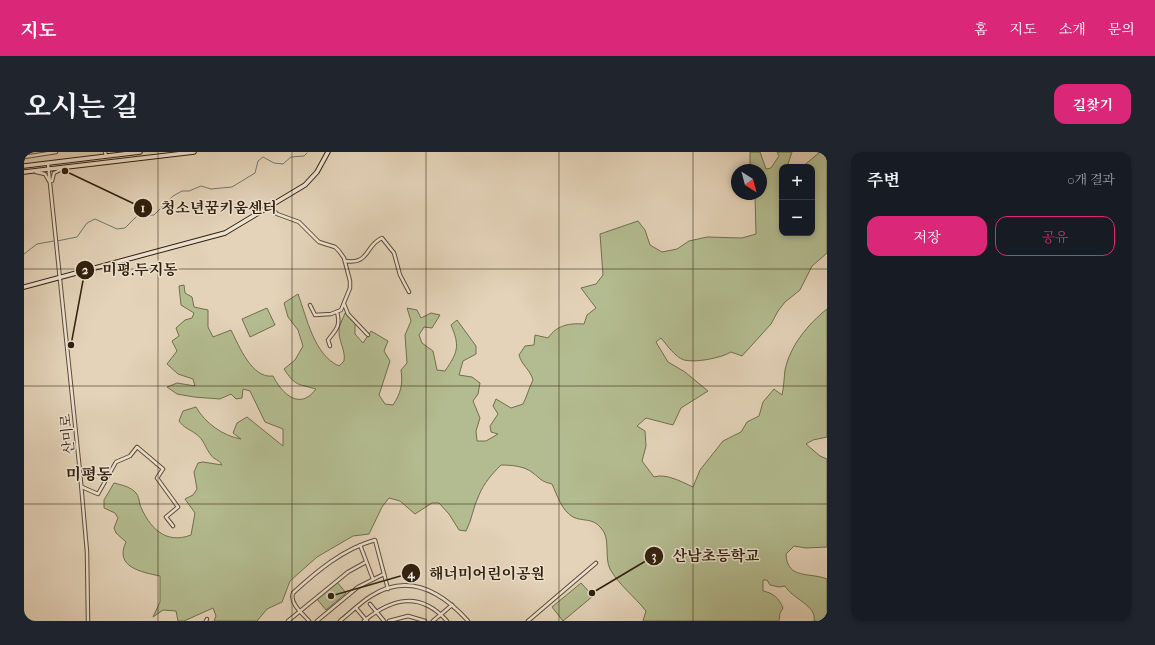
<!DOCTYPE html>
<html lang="ko">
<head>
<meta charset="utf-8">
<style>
	:root { --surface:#171b24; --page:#20242c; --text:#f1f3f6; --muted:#9ea1a6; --line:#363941; --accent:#db2777 }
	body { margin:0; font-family:"IM FELL French Canon","Noto Serif KR",serif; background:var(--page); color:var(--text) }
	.controls { position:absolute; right:12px; top:12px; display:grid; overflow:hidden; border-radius:8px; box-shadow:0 2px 6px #0003 }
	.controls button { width:36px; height:36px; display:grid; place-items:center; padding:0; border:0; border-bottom:1px solid var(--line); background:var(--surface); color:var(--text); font:20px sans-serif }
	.compass { position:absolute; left:707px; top:12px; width:36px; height:36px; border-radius:50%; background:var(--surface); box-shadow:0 2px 6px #0003; rotate:144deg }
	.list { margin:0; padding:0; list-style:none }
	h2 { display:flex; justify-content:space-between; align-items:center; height:52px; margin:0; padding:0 16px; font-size:17px }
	h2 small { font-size:13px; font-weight:400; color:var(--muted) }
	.actions { display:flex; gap:8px; padding:12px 16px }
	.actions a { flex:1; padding:9px 0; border:1px solid var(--accent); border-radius:12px; text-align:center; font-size:14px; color:var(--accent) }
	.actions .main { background:var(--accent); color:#fff }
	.map { position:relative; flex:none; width:803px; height:469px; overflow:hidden; border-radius:12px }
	header { display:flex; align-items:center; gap:24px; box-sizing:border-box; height:56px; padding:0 20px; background:var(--accent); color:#fff }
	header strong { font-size:19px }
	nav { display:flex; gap:22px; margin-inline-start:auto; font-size:14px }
	.intro { display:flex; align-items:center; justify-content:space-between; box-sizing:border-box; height:96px; padding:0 24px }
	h1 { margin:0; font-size:28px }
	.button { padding:10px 18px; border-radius:12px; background:var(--accent); color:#fff; font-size:14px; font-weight:700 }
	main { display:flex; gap:24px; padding:0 24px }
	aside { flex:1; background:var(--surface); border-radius:12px; box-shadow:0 2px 6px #0003 }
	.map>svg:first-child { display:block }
	.green { fill:#b3bc90; stroke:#726e4e }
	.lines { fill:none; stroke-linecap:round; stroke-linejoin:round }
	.stream { stroke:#6d7b6e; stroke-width:1 }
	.street-casing { stroke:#5e4d38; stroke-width:4.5 }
	.secondary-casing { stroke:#32200d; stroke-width:5.5 }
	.street { stroke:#ede2d2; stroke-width:2.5 }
	.secondary { stroke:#ede2d2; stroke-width:3.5 }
	.grid { fill:none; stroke:#32200d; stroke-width:1; stroke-opacity:0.55 }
	.labels { text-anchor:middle; stroke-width:3; stroke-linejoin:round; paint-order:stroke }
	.street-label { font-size:14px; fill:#32200d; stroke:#ede2d2 }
	.quarter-label { font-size:16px; font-weight:bold; fill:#32200d; stroke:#ede2d2 }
	.leader { fill:none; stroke:#32200d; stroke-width:1.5 }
	.callout-dot { fill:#32200d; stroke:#ede2d2; stroke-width:1.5 }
	.mark-label { font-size:12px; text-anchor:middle; font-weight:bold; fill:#fff }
	.callout-label { font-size:15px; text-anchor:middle; font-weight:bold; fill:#32200d; stroke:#ede2d2; stroke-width:3; stroke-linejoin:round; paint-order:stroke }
</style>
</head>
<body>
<header>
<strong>지도</strong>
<nav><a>홈</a><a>지도</a><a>소개</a><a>문의</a></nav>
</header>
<div class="intro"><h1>오시는 길</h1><a class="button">길찾기</a></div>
<main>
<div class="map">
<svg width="803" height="469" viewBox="0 0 803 469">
	<rect width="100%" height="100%" fill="#e4d3b9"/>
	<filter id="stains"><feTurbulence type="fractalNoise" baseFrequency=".005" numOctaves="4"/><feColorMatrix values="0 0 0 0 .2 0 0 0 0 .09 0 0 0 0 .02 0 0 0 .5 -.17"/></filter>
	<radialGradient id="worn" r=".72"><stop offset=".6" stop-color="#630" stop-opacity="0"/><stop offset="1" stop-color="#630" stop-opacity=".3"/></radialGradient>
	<g class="green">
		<path d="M726,0H736L742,17L747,16L755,4L753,0H768L763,15H758V81H788V15H778L796,0H803V101L788,114L776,138L761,150L754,159L747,172L718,204L707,200C697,206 672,211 660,208C651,205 643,193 637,186L632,190L644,210L661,220L684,239L657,256L649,273L622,266L613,274L621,279L622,294L618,309L630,325C642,321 658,330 669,335L676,318L699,289L717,280L723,270L735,264L739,250L750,237L758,243C760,234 760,226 761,218C766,194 784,172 803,157V285L789,288L782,292L796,304L803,307V395L782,396L770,394L762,402C763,428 786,420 803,427V469H790C793,453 768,447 761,434L755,435L746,433L743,428H739V439C749,441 755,446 759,456L756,461L755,469H619L622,459C611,445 595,433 586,417C580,405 587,386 577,376C568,365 559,370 549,365C538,359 533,343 528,332C516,329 517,327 509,321C501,314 487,313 477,313C468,322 460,331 455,343C449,355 448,368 442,379L435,378L425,362L415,351H408L391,362L376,349L365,346L358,355L345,382L329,384L293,405L266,429L258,450L243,457L233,469H190L192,464L189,456L160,469H154L152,459L139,458L129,465L136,450V424C117,420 90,415 102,390L92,381L90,376L94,366L91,361L80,356V348L90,331C98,333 107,335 112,341C115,344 115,349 116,353C125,375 141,393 167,383L171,361L161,347L169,343L173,337L170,320L174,311L179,310L198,313C195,307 190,308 187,303C181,296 180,287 172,282C165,277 160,276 155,269L159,259L172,255C181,271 199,284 217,287L209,281L213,271L223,265L259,294V277L241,270L226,239L219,237L218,246L212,247L207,242L196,247L170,245L153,242L143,235L153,231L171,234L169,227L154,222L143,212L153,199L148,189L155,184L152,176L161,168L168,166L170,161L157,153L155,134L160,133L161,141L168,145L170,155L184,158V175L189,185L207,178C215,194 228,227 249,224C258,242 276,259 292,237C274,232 271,234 260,217L271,208L279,194L274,178L264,165L260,151L274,142C283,166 290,203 315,214L320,209C322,198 314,189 315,177C316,172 319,166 321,161L331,171V182L339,191L347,179L364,189L360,199L366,209L355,243L361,252L369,253C377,241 379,232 377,218L383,211L381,183L387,169L383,156L393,158L397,166L407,161L416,163L408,176L400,175L395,183L398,191L409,199L413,218L421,219C434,200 436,194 427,173L433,168L452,194V202L439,209L435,223L448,225L456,231L454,242L449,249L456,266L452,279L453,289H462L474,282L467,280L466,274L474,262L469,254L472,247L487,256L499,252C503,244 505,236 509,228C506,217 498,214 495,203L501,194L510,193L511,183L524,186C533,173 545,171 560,172L563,163L572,156L557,136L572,132L579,123L576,82L614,69L621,78L626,93L638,100L653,97L665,89L683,85L718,86L732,82L731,42H737V18H726Z"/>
		<polygon points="243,156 251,173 226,185 218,167"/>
		<polygon points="313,430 322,441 302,458 293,447"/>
		<polygon points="557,431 569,444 539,469 528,455"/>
	</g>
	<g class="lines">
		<g class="stream">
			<polyline points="33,89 53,85 63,71 71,67 93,77 101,76 113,64 130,63 149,44 158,39 165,39 177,34 187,37 208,35 231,21 234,9 239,5 250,11 259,12 267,5 280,4 283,1"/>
			<polyline points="0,102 13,92 30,89"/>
		</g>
		<defs>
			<g id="street">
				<polyline points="81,0 82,4"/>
				<polyline points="0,5 32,0"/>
				<polyline points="24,12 56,320 63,400 64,469"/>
				<polyline points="12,20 21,22 25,29"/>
				<polyline points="28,29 30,21 38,17"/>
				<polyline points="246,54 253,62 275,70 295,90 311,95 315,99 320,106 326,129 326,136 317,158 307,162 291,163 286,153"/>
				<path d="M321,109C346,113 341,93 358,86L370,101L376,123L385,140"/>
				<polyline points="320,152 324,162 344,183"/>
				<path d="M306,194L304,188C312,178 317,174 313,160"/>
				<polyline points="58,335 74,342 92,310 106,304 113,295 139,317 133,326 154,355 142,365 149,374"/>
				<polyline points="336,393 349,427"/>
				<polyline points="346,452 360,469"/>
				<polyline points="332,456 343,469"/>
				<polyline points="182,469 183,467"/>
				<polyline points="264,469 324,420 342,410"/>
				<path d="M285,469C279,462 265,451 269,441C293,419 319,397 351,388L364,437"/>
				<polyline points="293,469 334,435 360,422"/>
				<path d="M316,469C326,461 336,451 347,444C385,420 418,440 444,469"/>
				<path d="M340,469C368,446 396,439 423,469"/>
				<polyline points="365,469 384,464 401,469"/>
				<polyline points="409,469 428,453"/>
				<polyline points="504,469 572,411"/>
			</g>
			<g id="secondary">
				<polyline points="0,14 116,0"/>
				<polyline points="0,20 170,0"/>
				<polyline points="0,135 201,81 281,33 293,20 304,0"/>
			</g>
		</defs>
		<use href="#street" class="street-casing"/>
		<use href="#secondary" class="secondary-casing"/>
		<use href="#street" class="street"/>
		<use href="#secondary" class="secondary"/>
	</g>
	<path class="grid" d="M134,0V469M268,0V469M402,0V469M535,0V469M669,0V469M0,117H803M0,234H803M0,352H803"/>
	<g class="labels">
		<g class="street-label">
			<text transform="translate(43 282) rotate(-96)" y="5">산미로</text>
		</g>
		<g class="quarter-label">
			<text x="65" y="328">미평동</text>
		</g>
	</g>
	<path class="leader" d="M41 19L119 56M47 193L61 118M568 441L630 404M307 444L387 421"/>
	<g class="callout-dot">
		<circle cx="41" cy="19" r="4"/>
		<circle cx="47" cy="193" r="4"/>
		<circle cx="568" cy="441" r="4"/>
		<circle cx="307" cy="444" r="4"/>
		<circle cx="119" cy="56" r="10"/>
		<circle cx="61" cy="118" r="10"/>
		<circle cx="630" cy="404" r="10"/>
		<circle cx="387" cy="421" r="10"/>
	</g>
	<g class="mark-label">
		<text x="119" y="60">1</text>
		<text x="61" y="122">2</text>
		<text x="630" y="408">3</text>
		<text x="387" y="426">4</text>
	</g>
	<g class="callout-label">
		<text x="195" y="61">청소년꿈키움센터</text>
		<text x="116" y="123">미평.두지동</text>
		<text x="692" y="409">산남초등학교</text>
		<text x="463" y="427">해너미어린이공원</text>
	</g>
	<rect width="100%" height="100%" filter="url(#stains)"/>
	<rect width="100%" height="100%" fill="url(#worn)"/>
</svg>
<div class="controls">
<button>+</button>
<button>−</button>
</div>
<svg class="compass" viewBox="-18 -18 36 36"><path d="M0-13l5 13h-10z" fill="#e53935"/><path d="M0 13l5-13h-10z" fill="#9ea1a6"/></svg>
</div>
<aside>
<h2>주변<small>0개 결과</small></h2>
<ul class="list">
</ul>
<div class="actions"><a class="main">저장</a><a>공유</a></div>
</aside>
</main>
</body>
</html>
